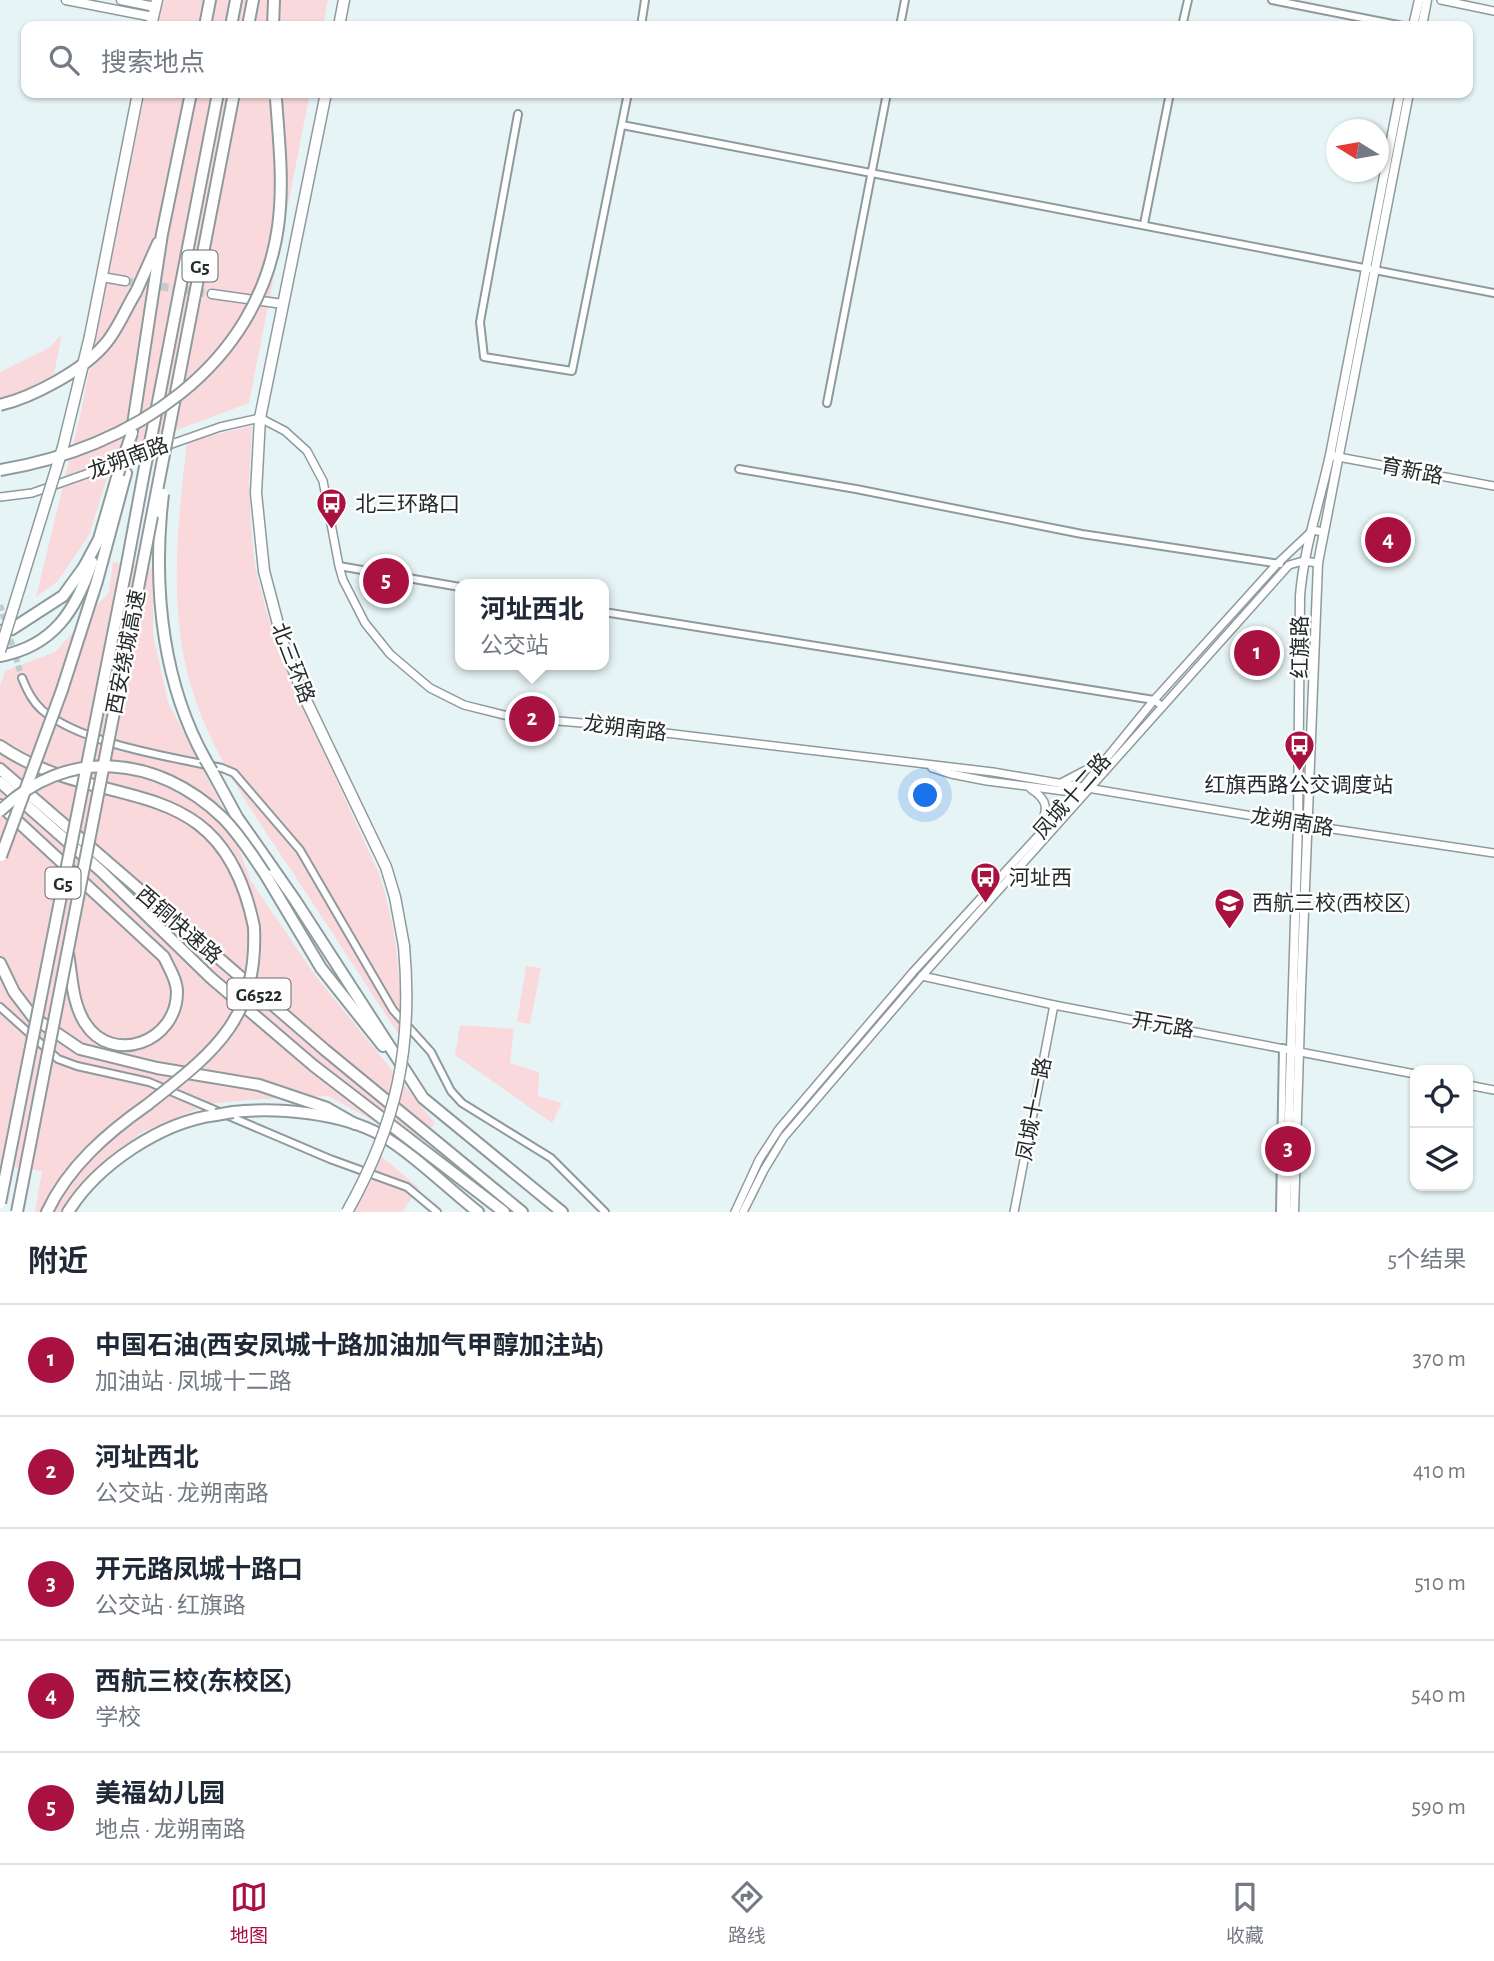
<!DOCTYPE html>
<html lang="zh">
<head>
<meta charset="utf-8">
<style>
	:root { --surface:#fff; --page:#f6f6f7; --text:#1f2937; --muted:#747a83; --line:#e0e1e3; --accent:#a81140 }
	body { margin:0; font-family:"Alegreya Sans","Noto Sans SC",sans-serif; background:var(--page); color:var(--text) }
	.controls { position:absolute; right:21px; bottom:21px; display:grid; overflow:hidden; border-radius:14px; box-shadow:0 2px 5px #0004 }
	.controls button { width:63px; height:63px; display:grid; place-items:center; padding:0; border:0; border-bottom:2px solid var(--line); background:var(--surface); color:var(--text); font:35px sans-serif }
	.compass { position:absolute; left:1326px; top:119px; width:63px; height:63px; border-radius:50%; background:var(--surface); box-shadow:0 2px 5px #0004; rotate:281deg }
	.you { position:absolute; left:926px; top:796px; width:24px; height:24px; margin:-18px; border:5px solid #fff; border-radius:50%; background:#1a73e8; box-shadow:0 0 0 10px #1a73e833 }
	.badge { display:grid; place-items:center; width:46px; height:46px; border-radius:50%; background:var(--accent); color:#fff; font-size:23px; font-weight:700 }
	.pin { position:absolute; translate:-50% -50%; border:4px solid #fff; box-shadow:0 2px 7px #0006 }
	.popup { position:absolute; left:455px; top:579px; width:154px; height:91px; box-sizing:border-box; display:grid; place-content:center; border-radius:14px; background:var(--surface); filter:drop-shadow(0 2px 5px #0005); font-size:23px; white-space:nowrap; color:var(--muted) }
	.popup b { font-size:26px; color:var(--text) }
	.popup::after { content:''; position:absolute; left:50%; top:100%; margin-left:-14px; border:14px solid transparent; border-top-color:var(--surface) }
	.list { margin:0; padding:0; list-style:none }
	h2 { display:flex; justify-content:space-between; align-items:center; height:91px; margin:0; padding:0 28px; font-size:30px }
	h2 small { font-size:23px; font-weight:400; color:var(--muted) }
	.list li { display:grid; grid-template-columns:46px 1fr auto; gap:21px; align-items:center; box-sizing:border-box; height:112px; padding:0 28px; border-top:2px solid var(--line) }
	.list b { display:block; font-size:26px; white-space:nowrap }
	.list p { margin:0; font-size:23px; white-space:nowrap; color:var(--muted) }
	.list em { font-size:23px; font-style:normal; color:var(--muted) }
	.icon { flex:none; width:38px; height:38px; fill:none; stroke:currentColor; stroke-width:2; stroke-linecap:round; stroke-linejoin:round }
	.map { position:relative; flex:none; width:1494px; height:1212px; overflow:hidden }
	.search { position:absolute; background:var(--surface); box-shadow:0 2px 5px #0004; left:21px; right:21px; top:21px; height:77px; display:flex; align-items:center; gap:18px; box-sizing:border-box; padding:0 24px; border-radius:14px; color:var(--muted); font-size:26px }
	.sheet { height:651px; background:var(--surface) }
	nav { display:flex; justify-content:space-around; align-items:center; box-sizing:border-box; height:98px; border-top:2px solid var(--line); background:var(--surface); font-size:19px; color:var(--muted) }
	nav a { display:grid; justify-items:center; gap:4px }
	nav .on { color:var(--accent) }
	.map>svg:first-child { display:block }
	.green { fill:#fad9dc }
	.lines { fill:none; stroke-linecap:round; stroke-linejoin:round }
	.minor-tunnel { stroke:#c0cccd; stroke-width:6; stroke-dasharray:6 3; stroke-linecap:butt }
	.secondary-tunnel { stroke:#c0cccd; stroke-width:8; stroke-dasharray:8 4; stroke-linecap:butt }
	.minor-casing { stroke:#8f9a9d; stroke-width:10 }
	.tertiary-casing { stroke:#8f9a9d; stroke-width:10 }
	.secondary-casing { stroke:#8f9a9d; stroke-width:11 }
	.trunk-casing { stroke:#8f9a9d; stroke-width:13 }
	.motorway-casing { stroke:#8f9a9d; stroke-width:14 }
	.minor { stroke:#fff; stroke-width:6 }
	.tertiary { stroke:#fff; stroke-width:7 }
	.secondary { stroke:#fff; stroke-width:8 }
	.trunk { stroke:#fff; stroke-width:10 }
	.motorway { stroke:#fff; stroke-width:10 }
	.trunk-bridge-casing { stroke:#8f9a9d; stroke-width:13; stroke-linecap:butt }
	.motorway-bridge-casing { stroke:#8f9a9d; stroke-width:14; stroke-linecap:butt }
	.trunk-bridge { stroke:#fff; stroke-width:10 }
	.motorway-bridge { stroke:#fff; stroke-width:10 }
	.labels { text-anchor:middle; stroke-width:5; stroke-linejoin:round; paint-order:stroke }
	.shield { fill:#fefefe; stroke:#666a6a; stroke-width:2 }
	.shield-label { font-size:19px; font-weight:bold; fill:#252a2b }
	.street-label { font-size:21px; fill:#252a2b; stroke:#fefefe }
	.poi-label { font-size:21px; fill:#252a2b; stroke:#fefefe; text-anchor:start }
</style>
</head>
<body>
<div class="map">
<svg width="1494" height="1212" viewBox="0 0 1494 1212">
	<rect width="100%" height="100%" fill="#e7f4f6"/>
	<g class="green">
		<polygon points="164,0 328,0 323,26 158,26"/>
		<polygon points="145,93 310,93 249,403 115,453 89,535 58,581 36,597 80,416"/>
		<polygon points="62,334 54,374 31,387 0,399 0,372 49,348"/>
		<path d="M252,426L249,482L251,527L255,566L266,610L284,664L380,876C396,928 403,981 399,1035C363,980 327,925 291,870C247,804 200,738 184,658C170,586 179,513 187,441Z"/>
		<polygon points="113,562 153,569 153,634 168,702 225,812 251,881 315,975 435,1123 418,1145 328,1096 248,1100 209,1104 140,1133 71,1197 60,1212 35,1212 42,1171 0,1165 0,686 5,671 55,652 109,592"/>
		<polygon points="526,966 541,968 530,1024 517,1022"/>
		<polygon points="460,1025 514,1029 510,1063 539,1072 538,1096 562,1103 552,1123 455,1055"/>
		<polygon points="381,1156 419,1188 402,1212 351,1212 361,1197"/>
	</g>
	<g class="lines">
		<polyline class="minor-tunnel" points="0,605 22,678"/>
		<polyline class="secondary-tunnel" points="125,281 212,294"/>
		<defs>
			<g id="minor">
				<polyline points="1272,0 1403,26"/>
				<polyline points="641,26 645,0"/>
				<polyline points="900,26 905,0"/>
				<polyline points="1182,26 1188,0"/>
				<polyline points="518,114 480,322 484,357 572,371 628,93"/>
				<polyline points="622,125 1494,293"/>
				<polyline points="1144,224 1170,93"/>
				<polyline points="827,403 887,93"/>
				<polyline points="739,469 856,489 1082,534 1280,564"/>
				<polyline points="339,566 460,587"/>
				<polyline points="604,612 1154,700 1162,706"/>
				<path d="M22,678C27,690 32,701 42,710C82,744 171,757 222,768L234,773L300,850L393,1010L431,1052L451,1091L462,1103L551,1158L605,1212"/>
				<polyline points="0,1007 58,1059 77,1066 149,1082 330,1159 407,1187 437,1212"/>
				<polyline points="1280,1212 1283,1048"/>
			</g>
			<g id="tertiary">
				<polyline points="1441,0 1494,11"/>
				<polyline points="1333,456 1494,486"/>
				<polyline points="0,497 32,493 220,427 260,418 285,431 307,451 323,481 339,566 343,580 365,623 390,654 430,688 464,705 512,717 582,723 993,772 1306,825 1494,853"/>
				<polyline points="932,768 951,774 987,781 1079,793"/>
				<polyline points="1061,783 1099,763"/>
				<path d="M1031,789C1050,801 1047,810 1040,829"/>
				<polyline points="922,976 1054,1005 1415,1074"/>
				<polyline points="1468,1085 1494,1090"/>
				<polyline points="735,1212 759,1160 779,1129 913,972 1083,787 1154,700 1277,564 1313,530 1323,532"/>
				<polyline points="743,1212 764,1170 784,1137 922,976 1289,565 1303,561 1318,563"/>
				<polyline points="1014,1212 1054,1005"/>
			</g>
			<g id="secondary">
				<polyline points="66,0 153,17"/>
				<polyline points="121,0 155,7"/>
				<polyline points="1413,26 1419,0"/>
				<polyline points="1422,26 1427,0"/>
				<polyline points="102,277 125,281"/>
				<polyline points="212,294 283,304"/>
				<path d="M1286,1212L1298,824L1300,596C1304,546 1321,499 1331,450C1354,331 1377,212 1400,93"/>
				<polyline points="1294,1212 1301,987 1318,563 1409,93"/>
			</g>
			<g id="trunk">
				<polyline points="151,26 157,0"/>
				<polyline points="339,26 344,0"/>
				<polyline points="326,93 260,418 256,493 264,571 283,643 303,694 386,867 395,897 404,946"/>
				<polyline points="90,336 138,93"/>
			</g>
			<g id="motorway">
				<polyline points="205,26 210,0"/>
				<polyline points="231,26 236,0"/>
				<polyline points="248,26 253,0"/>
				<polyline points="273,26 274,0"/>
				<polyline points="136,292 158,243"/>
				<polyline points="153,428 218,93"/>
				<polyline points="132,431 162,234 191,93"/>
				<polyline points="167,439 234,93"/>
				<path d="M161,513C154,597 164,685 205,759"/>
				<polyline points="127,564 144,472"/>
				<polyline points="0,631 12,629 63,596 84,567 99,539 118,474"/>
				<path d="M0,656C54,646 76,610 92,562"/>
				<polyline points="62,690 97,581 126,473"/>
				<path d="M0,746C104,817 221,763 254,927"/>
				<polyline points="0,769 325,1050 522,1212"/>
				<polyline points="212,771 237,817 295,900 423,1098 562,1212"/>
				<polyline points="0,782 101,871 211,978 314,1066 504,1212"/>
				<path d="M0,805L164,957C169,968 177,980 177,992C177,1042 112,1066 85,1023C72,1003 72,976 68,954"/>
				<polyline points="265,874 321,968 383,1046"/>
				<polyline points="0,963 14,992 33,1017 80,1049 157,1068 259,1085 327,1108 355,1124"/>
				<path d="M233,1112C277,1107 342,1113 381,1135C412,1153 449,1189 478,1212"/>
				<path d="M47,1212C68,1167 107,1133 147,1105"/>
				<path d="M68,1212C97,1165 161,1122 216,1115"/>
			</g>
		</defs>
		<use href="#minor" class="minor-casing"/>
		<use href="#tertiary" class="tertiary-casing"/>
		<use href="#secondary" class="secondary-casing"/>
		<use href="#trunk" class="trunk-casing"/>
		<use href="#motorway" class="motorway-casing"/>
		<use href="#minor" class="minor"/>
		<use href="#tertiary" class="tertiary"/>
		<use href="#secondary" class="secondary"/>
		<use href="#trunk" class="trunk"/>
		<use href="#motorway" class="motorway"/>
		<defs>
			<g id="trunk-bridge">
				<polyline points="0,651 63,447 90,336"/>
				<path d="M347,1212C397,1123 413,1048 404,946"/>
			</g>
			<g id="motorway-bridge">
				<path d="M0,405C33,397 84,370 106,343C118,329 126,308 136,292"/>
				<path d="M0,470C131,449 258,367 278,227C284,184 279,141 276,99"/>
				<polyline points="144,472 153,428"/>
				<polyline points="118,474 132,433"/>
				<polyline points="161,513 163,494"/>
				<polyline points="205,759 212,771"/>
				<path d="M0,811C67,746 158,755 223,818C240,835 252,855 265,874"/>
				<polyline points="1,856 62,690"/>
				<path d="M147,1105C214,1052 258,1020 254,927"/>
				<polyline points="216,1115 233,1112"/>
				<polyline points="0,1203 127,564"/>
				<polyline points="17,1212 167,439"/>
			</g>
		</defs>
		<use href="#trunk-bridge" class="trunk-bridge-casing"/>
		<use href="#motorway-bridge" class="motorway-bridge-casing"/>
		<use href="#trunk-bridge" class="trunk-bridge"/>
		<use href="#motorway-bridge" class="motorway-bridge"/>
	</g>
	<defs>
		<symbol id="bus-pin" viewBox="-11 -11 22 30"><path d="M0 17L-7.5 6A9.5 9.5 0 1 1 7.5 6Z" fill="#a81140" stroke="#fefefe"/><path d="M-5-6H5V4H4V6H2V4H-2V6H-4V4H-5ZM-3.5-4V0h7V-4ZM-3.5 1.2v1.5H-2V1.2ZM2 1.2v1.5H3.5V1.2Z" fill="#fff"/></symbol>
		<symbol id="school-pin" viewBox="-11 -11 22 30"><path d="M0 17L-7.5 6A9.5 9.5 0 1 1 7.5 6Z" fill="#a81140" stroke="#fefefe"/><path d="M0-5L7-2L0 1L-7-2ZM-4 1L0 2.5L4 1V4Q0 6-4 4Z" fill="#fff"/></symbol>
	</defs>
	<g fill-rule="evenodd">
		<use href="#bus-pin" x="314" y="486" width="35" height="47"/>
		<use href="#bus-pin" x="1282" y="728" width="35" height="47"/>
		<use href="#bus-pin" x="968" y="860" width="35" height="47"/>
		<use href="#school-pin" x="1212" y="886" width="35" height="47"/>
	</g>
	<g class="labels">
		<g class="shield">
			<rect x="182.5" y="250.5" width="35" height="31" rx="5"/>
			<rect x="45.5" y="867.5" width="35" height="31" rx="5"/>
			<rect x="227.5" y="978.5" width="63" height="31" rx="5"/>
		</g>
		<g class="shield-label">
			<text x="200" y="273">G5</text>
			<text x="63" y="890">G5</text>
			<text x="259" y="1001">G6522</text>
		</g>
		<g class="street-label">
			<text transform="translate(128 458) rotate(-20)" y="7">龙朔南路</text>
			<text transform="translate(1412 471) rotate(11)" y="7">育新路</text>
			<text transform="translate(1300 647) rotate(-90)" y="7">红旗路</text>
			<text transform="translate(126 652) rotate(-79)" y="7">西安绕城高速</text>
			<text transform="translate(293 663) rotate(69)" y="7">北三环路</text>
			<text transform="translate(625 728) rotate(7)" y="7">龙朔南路</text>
			<text transform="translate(1072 796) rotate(-49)" y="7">凤城十二路</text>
			<text transform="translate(1292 822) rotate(9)" y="7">龙朔南路</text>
			<text transform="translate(179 925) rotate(41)" y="7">西铜快速路</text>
			<text transform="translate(1163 1025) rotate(10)" y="7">开元路</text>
			<text transform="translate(1034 1109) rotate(-79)" y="7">凤城十一路</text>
		</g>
		<g class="poi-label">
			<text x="355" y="511">北三环路口</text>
			<text x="1299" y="792" text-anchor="middle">红旗西路公交调度站</text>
			<text x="1009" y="885">河址西</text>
			<text x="1252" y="910">西航三校(西校区)</text>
		</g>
	</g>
</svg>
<div class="controls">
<button><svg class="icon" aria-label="locate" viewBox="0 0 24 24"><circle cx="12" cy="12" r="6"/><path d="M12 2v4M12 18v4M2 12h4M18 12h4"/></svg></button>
<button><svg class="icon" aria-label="layers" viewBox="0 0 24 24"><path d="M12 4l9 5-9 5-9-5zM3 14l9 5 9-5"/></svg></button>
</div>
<svg class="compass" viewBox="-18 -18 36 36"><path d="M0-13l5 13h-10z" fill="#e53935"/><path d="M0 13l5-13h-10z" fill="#747a83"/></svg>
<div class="you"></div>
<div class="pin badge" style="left:1257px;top:653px">1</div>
<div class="pin badge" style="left:532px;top:719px">2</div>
<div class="popup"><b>河址西北</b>公交站</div>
<div class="pin badge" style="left:1288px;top:1149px">3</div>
<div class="pin badge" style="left:1388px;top:540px">4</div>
<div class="pin badge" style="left:386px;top:581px">5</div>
<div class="search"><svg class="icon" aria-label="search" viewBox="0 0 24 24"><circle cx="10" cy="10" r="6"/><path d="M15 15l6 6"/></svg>搜索地点</div>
</div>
<section class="sheet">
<h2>附近<small>5个结果</small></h2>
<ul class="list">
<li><span class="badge">1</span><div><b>中国石油(西安凤城十路加油加气甲醇加注站)</b><p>加油站 · 凤城十二路</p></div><em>370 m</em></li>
<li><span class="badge">2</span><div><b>河址西北</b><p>公交站 · 龙朔南路</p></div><em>410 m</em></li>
<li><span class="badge">3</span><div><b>开元路凤城十路口</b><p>公交站 · 红旗路</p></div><em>510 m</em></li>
<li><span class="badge">4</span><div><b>西航三校(东校区)</b><p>学校</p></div><em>540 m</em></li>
<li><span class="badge">5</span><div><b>美福幼儿园</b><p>地点 · 龙朔南路</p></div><em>590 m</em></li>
</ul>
</section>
<nav>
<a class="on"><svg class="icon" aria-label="map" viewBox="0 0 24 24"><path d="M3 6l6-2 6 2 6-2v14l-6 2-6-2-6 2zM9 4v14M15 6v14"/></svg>地图</a>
<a><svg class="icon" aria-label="directions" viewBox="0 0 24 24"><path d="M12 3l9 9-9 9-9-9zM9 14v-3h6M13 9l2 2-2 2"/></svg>路线</a>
<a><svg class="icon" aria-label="saved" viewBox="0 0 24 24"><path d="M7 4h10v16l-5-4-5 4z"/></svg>收藏</a>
</nav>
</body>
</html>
